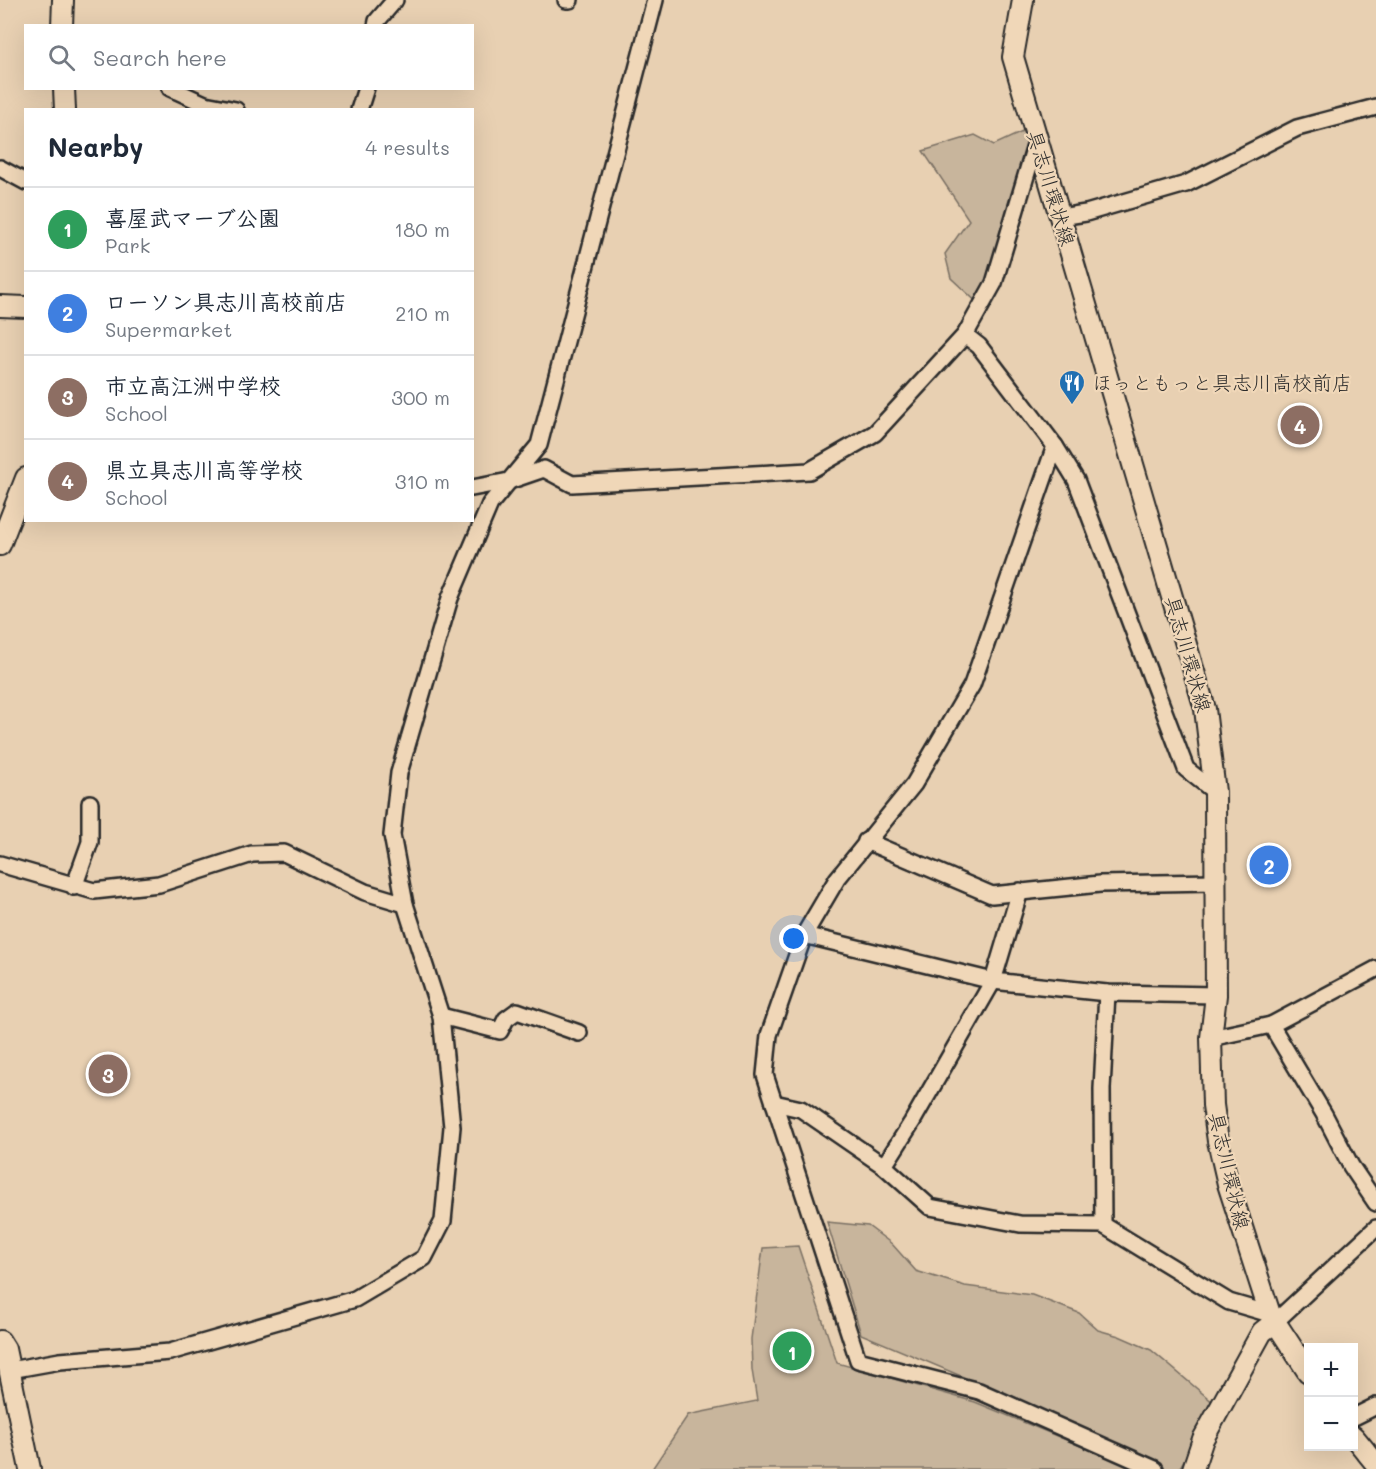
<!DOCTYPE html>
<html lang="en">
<head>
<meta charset="utf-8">
<style>
	:root { --surface:#fff; --page:#f6f6f7; --text:#1f2937; --muted:#747a83; --line:#e0e1e3; --accent:#d93025 }
	body { margin:0; font-family:Mali,"Klee One",sans-serif; background:var(--page); color:var(--text) }
	.controls { position:absolute; right:18px; bottom:18px; display:grid; overflow:hidden; border-radius:0px; box-shadow:0 6px 24px #0002 }
	.controls button { width:54px; height:54px; display:grid; place-items:center; padding:0; border:0; border-bottom:2px solid var(--line); background:var(--surface); color:var(--text); font:30px sans-serif }
	.you { position:absolute; left:794px; top:939px; width:21px; height:21px; margin:-15px; border:4px solid #fff; border-radius:50%; background:#1a73e8; box-shadow:0 0 0 9px #1a73e833 }
	.badge { display:grid; place-items:center; width:39px; height:39px; border-radius:50%; background:var(--accent); color:#fff; font-size:20px; font-weight:700 }
	.pin { position:absolute; translate:-50% -50%; border:3px solid #fff; box-shadow:0 2px 6px #0006 }
	.list { margin:0; padding:0; list-style:none }
	h2 { display:flex; justify-content:space-between; align-items:center; height:78px; margin:0; padding:0 24px; font-size:26px }
	h2 small { font-size:20px; font-weight:400; color:var(--muted) }
	.list li { display:grid; grid-template-columns:39px 1fr auto; gap:18px; align-items:center; box-sizing:border-box; height:84px; padding:0 24px; border-top:2px solid var(--line) }
	.list b { display:block; font-size:22px; white-space:nowrap }
	.list p { margin:0; font-size:20px; white-space:nowrap; color:var(--muted) }
	.list em { font-size:20px; font-style:normal; color:var(--muted) }
	.icon { flex:none; width:33px; height:33px; fill:none; stroke:currentColor; stroke-width:2; stroke-linecap:round; stroke-linejoin:round }
	.map { position:relative; flex:none; width:1376px; height:1469px; overflow:hidden }
	.search { position:absolute; background:var(--surface); box-shadow:0 6px 24px #0002; left:24px; top:24px; width:450px; height:66px; display:flex; align-items:center; gap:15px; box-sizing:border-box; padding:0 21px; border-radius:0px; color:var(--muted); font-size:22px }
	.panel { position:absolute; background:var(--surface); box-shadow:0 6px 24px #0002; left:24px; top:108px; width:450px; height:414px; border-radius:0px }
	.map>svg:first-child { display:block }
	.green { fill:#c8b59c; stroke:#7a7064; stroke-width:1.5 }
	.lines { fill:none; stroke-linecap:round; stroke-linejoin:round }
	.minor-casing { stroke:#2b2b2b; stroke-width:20 }
	.major-casing { stroke:#2b2b2b; stroke-width:24 }
	.minor { stroke:#f0d7b8; stroke-width:15 }
	.major { stroke:#f0d7b8; stroke-width:20 }
	.labels { text-anchor:middle; stroke-width:4.5; stroke-linejoin:round; paint-order:stroke }
	.street-label { font-size:20px; fill:#2b2b2b; stroke:#f0d7b8 }
	.poi-label { font-size:20px; fill:#2b2b2b; stroke:#f0d7b8; text-anchor:start }
</style>
</head>
<body>
<div class="map">
<svg width="1376" height="1469" viewBox="0 0 1376 1469">
	<rect width="100%" height="100%" fill="#e8d0b2"/>
	<filter id="ink" filterUnits="userSpaceOnUse"><feTurbulence type="fractalNoise" baseFrequency=".0167" numOctaves="2"/><feDisplacementMap in="SourceGraphic" scale="12" xChannelSelector="R" yChannelSelector="G"/><feConvolveMatrix kernelMatrix="1 2 1 2 8 2 1 2 1" color-interpolation-filters="sRGB"/></filter>
	<g filter="url(#ink)">
		<g class="green">
			<polygon points="1033,127 981,306 951,278 945,254 969,220 923,151 975,135 994,145"/>
			<polygon points="827,1222 868,1226 892,1244 916,1271 965,1286 1032,1295 1079,1313 1098,1330 1119,1336 1151,1350 1215,1404 1179,1469 1165,1469 980,1384 861,1334"/>
			<polygon points="798,1246 837,1363 975,1402 1136,1469 652,1469 688,1415 757,1401 752,1370 751,1339 763,1248"/>
		</g>
		<g class="lines">
			<defs>
				<g id="minor">
					<polyline points="566,0 570,0"/>
					<polyline points="376,26 377,21 395,0"/>
					<polyline points="170,88 205,104 236,110"/>
					<polyline points="359,110 366,88"/>
					<polyline points="0,168 26,182"/>
					<polyline points="1060,217 1086,213 1186,184 1297,128 1376,107"/>
					<polyline points="965,335 979,346 1055,446 1076,480 1186,769 1215,792"/>
					<polyline points="1055,446 972,685 914,784 837,879 804,935 769,1035 765,1075 858,1360 979,1391 1155,1469"/>
					<polyline points="472,488 509,481 544,469 572,484 809,471 875,433 965,335 994,283 1037,139"/>
					<polyline points="866,841 992,895 1100,884 1215,882"/>
					<polyline points="0,864 94,891 159,884 252,854 284,853 365,892 405,904"/>
					<polyline points="74,887 90,842 90,803"/>
					<polyline points="804,935 993,981 1107,993 1216,995"/>
					<polyline points="441,1016 500,1031 506,1019 517,1011 579,1033"/>
					<polyline points="1271,1025 1324,1114 1351,1166 1376,1203"/>
					<polyline points="1211,1038 1271,1025 1376,969"/>
					<polyline points="774,1103 801,1109 884,1166 930,1207 1020,1224 1103,1225 1229,1302 1270,1314"/>
					<polyline points="884,1166 912,1122 993,981 1020,891"/>
					<polyline points="1103,1225 1102,1089 1107,993"/>
					<polyline points="1275,1322 1376,1228"/>
					<polyline points="10,1370 60,1361 170,1352 355,1299 424,1258 443,1221 452,1127 441,1016 405,904 392,835 399,773 450,598 490,504 539,445 655,0"/>
					<polyline points="1354,1417 1376,1406"/>
				</g>
				<g id="major">
					<polyline points="1023,0 1013,57 1205,709 1215,792 1216,995 1211,1038 1213,1105 1218,1141 1228,1184 1270,1314 1308,1372"/>
					<polyline points="62,26 63,0"/>
					<polyline points="64,88 65,110"/>
					<polyline points="0,306 26,307"/>
					<polyline points="0,545 26,478"/>
					<polyline points="0,1341 5,1349 30,1469"/>
					<polyline points="1354,1437 1376,1464"/>
					<polyline points="1193,1469 1203,1439 1262,1332 1275,1322"/>
				</g>
			</defs>
			<use href="#minor" class="minor-casing"/>
			<use href="#major" class="major-casing"/>
			<use href="#minor" class="minor"/>
			<use href="#major" class="major"/>
		</g>
	</g>
	<defs>
		<symbol id="restaurant-pin" viewBox="-11 -11 22 30"><path d="M0 17L-7.5 6A9.5 9.5 0 1 1 7.5 6Z" fill="#1f6fb2" stroke="#f0d7b8"/><path d="M-5-6h1v4h1v-4h1v4h1v-4h1v5L-1.5 .5V6h-2V.5L-5-1ZM5-6V6H3V1.5H1.5Q1.5-4 5-6Z" fill="#fff"/></symbol>
	</defs>
	<g fill-rule="evenodd">
		<use href="#restaurant-pin" x="1057" y="368" width="30" height="40"/>
	</g>
	<g class="labels">
		<g class="street-label">
			<text transform="translate(1051 188) rotate(73)" y="7">具志川環状線</text>
			<text transform="translate(1188 654) rotate(74)" y="7">具志川環状線</text>
			<text transform="translate(1229 1171) rotate(77)" y="7">具志川環状線</text>
		</g>
		<g class="poi-label">
			<text x="1092" y="390">ほっともっと具志川高校前店</text>
		</g>
	</g>
</svg>
<div class="controls">
<button>+</button>
<button>−</button>
</div>
<div class="you"></div>
<div class="pin badge" style="left:792px;top:1351px;background:#2e9e5b">1</div>
<div class="pin badge" style="left:1269px;top:865px;background:#3f7fe0">2</div>
<div class="pin badge" style="left:108px;top:1074px;background:#8d6e63">3</div>
<div class="pin badge" style="left:1300px;top:425px;background:#8d6e63">4</div>
<div class="search"><svg class="icon" aria-label="search" viewBox="0 0 24 24"><circle cx="10" cy="10" r="6"/><path d="M15 15l6 6"/></svg>Search here</div>
<section class="panel">
<h2>Nearby<small>4 results</small></h2>
<ul class="list">
<li><span class="badge" style="background:#2e9e5b">1</span><div><b>喜屋武マーブ公園</b><p>Park</p></div><em>180 m</em></li>
<li><span class="badge" style="background:#3f7fe0">2</span><div><b>ローソン具志川高校前店</b><p>Supermarket</p></div><em>210 m</em></li>
<li><span class="badge" style="background:#8d6e63">3</span><div><b>市立高江洲中学校</b><p>School</p></div><em>300 m</em></li>
<li><span class="badge" style="background:#8d6e63">4</span><div><b>県立具志川高等学校</b><p>School</p></div><em>310 m</em></li>
</ul>
</section>
</div>
</body>
</html>
